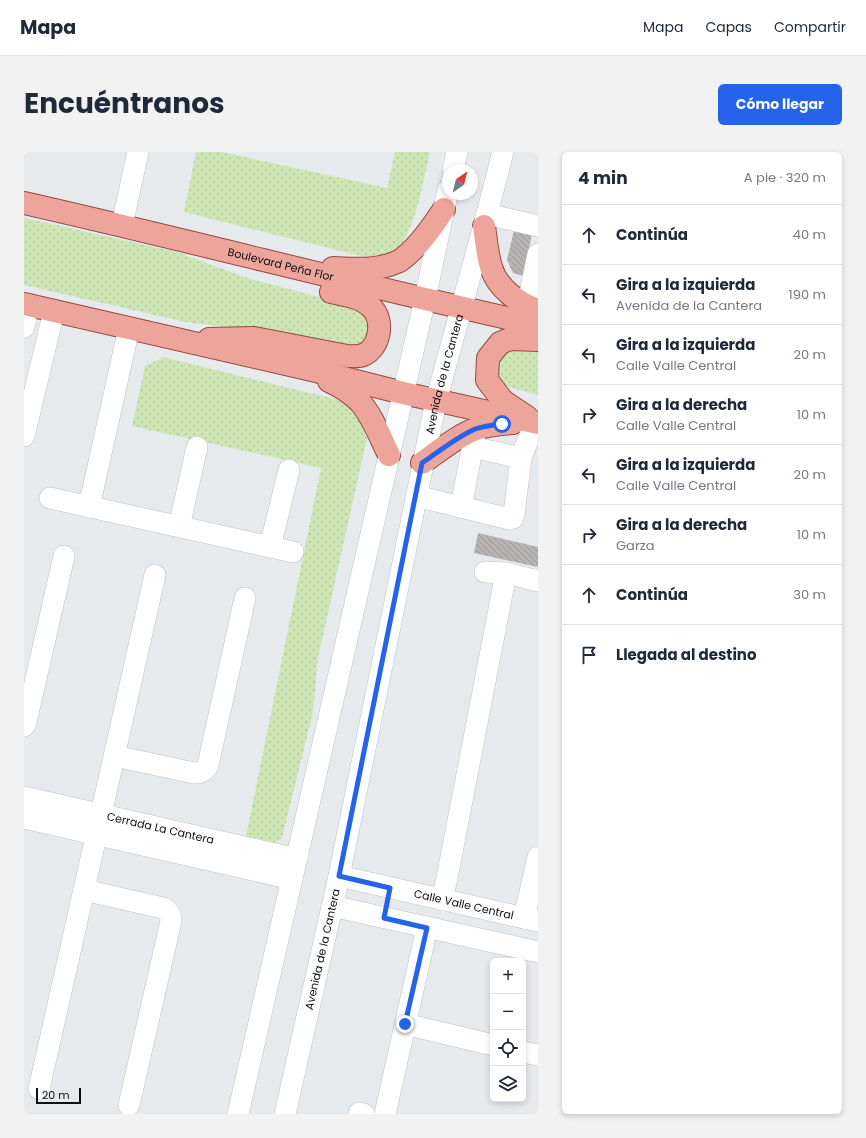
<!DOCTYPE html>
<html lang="es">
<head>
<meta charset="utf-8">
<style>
	:root { --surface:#fff; --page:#f2f2f3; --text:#1f2937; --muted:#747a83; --line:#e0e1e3; --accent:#2563eb }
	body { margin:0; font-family:Poppins,sans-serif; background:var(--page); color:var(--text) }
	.controls { position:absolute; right:12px; bottom:12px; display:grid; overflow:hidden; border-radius:6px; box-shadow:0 2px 6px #0003 }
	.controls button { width:36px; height:36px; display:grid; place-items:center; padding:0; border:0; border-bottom:1px solid var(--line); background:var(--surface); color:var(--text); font:20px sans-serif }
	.compass { position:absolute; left:418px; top:12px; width:36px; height:36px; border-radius:50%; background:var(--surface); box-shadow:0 2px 6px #0003; rotate:35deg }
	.scale { position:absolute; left:12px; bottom:10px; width:45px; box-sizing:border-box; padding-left:4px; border:2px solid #0d0e0f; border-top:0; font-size:11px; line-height:14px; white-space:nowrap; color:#0d0e0f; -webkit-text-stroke:3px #e7eaed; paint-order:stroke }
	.stop { position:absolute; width:12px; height:12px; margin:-9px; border:3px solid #2563eb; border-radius:50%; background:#fff }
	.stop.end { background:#2563eb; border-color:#fff; box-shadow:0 1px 4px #0008 }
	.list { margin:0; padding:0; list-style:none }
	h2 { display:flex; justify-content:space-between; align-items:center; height:52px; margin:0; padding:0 16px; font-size:17px }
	h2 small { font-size:13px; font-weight:400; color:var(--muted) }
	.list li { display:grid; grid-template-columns:26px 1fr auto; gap:12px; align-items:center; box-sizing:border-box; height:60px; padding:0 16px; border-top:1px solid var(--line) }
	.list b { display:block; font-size:15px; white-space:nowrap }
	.list p { margin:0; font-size:13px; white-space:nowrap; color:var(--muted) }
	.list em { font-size:13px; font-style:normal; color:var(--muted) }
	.icon { flex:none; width:22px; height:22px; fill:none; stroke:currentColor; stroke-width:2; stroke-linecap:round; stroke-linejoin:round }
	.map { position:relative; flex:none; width:514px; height:962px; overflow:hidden; border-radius:6px }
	header { display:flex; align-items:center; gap:24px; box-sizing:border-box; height:56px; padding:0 20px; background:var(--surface); border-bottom:1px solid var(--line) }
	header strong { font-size:19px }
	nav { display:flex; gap:22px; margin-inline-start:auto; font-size:14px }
	.intro { display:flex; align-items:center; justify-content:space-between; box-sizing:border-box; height:96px; padding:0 24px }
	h1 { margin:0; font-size:28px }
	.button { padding:10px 18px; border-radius:6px; background:var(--accent); color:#fff; font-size:14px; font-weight:700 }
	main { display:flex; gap:24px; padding:0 24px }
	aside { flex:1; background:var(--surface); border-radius:6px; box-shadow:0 2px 6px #0003 }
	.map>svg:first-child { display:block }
	.grass { fill:url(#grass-dots) }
	.building { fill:url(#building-back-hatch) }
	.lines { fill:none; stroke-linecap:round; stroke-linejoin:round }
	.minor-casing { stroke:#bfc2c5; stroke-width:22 }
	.major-casing { stroke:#97483f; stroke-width:24 }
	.minor { stroke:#fff; stroke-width:21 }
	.major { stroke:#eda49b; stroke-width:22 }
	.route { stroke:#2563eb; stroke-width:5 }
	.labels { text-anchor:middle; stroke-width:3.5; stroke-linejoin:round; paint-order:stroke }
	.street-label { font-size:11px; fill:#0d0e0f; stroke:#e7eaed }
</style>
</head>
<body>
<header>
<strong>Mapa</strong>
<nav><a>Mapa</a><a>Capas</a><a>Compartir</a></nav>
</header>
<div class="intro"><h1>Encuéntranos</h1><a class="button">Cómo llegar</a></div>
<main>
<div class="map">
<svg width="514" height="962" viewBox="0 0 514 962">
	<defs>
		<pattern id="grass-dots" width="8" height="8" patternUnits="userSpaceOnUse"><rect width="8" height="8" fill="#cee6b5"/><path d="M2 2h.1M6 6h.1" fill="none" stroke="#b0c49a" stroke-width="1.8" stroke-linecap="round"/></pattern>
		<pattern id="building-back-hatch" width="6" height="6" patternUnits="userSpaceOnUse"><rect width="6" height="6" fill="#b7b3b2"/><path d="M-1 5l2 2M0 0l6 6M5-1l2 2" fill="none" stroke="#9c9998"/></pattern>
	</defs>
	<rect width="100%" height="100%" fill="#e7eaed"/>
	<g class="grass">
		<path d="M172,0H198L363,36L371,0H406C401,21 390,85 373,96C363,103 352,104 341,105L160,60Z"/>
		<polygon points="0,66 153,100 223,126 326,153 346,163 344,190 331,197 218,177 161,170 0,133"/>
		<path d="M481,196L514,197V243C500,239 485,237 474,228L469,208Z"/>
		<path d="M139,205L319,249C331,259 338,270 343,286L294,506L289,560L258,686L251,690L222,684L297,316L108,274L121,214Z"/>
	</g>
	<g class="building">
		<polygon points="491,74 509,78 499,124 489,121 483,108"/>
		<polygon points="454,381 514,395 514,415 450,401"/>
	</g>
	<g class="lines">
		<defs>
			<g id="minor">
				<polyline points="429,18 433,0"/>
				<polyline points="463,62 514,74"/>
				<polyline points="98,73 114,0"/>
				<polyline points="500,170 514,102"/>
				<polyline points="0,175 4,153"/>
				<polyline points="0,284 30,159"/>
				<polyline points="497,306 511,270"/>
				<polyline points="392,344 437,355 451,282"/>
				<polyline points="26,346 269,400"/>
				<polyline points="65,355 105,176"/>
				<polyline points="437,355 486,367 489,366 490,362 497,306 448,295"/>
				<polyline points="155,375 173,295"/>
				<polyline points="246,395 265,318"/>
				<polyline points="461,420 482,421 514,429"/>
				<polyline points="0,574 2,570 40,404"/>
				<path d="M91,604L170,621C177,621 181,619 184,613L221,446"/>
				<path id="s1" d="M0,645L273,707"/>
				<polyline points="0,666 268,727"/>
				<path id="s2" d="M315,724L514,769"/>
				<path d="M60,738L139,756C145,759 147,763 147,769L105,953"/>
				<polyline points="418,748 423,726 482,421"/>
				<polyline points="308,754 514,800"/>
				<polyline points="500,766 514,705"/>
				<polyline points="381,872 469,893"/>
				<polyline points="499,900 514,903"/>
				<polyline points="15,937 131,423"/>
				<polyline points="335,961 340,962"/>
				<polyline points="214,962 401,147 424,38"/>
				<path id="s3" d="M261,962L315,724L412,249L463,62L479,0"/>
				<polyline points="361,962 403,776"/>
			</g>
			<g id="major">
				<path id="s4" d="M0,51C172,90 342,135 514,173"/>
				<path d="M460,74C462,87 463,102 467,115C473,136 494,151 514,158"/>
				<path d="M309,116C330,117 353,119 373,110C377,109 380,105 383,103C398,90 409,74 420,57"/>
				<polyline points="0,152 292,219 379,241 514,271"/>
				<path d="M185,187L230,186L323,204C328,204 334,205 339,203C356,196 361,168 347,155C337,145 321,143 307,140"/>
				<path d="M305,229C316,234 327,241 336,250C349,265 356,285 365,303"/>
				<polyline points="503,265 479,249 463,228 464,206 476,191 486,187 514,188"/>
				<path d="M398,311C414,300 434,283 452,277C464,273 477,272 489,271"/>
			</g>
		</defs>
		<use href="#minor" class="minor-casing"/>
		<use href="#major" class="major-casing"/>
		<use href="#minor" class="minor"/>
		<use href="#major" class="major"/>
	</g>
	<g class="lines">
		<path class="route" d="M381,872L403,776L360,766L366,736L315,724L398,311C414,300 433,285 451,277C460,274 469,273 478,272"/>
	</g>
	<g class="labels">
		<g class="street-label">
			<text dy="4" stroke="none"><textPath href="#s4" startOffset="264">Boulevard Peña Flor</textPath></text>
			<text dy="4" stroke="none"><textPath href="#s3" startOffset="757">Avenida de la Cantera</textPath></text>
			<text dy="4" stroke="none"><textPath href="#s1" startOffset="140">Cerrada La Cantera</textPath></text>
			<text dy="4" stroke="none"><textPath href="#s2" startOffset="128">Calle Valle Central</textPath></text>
			<text dy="4" stroke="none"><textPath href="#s3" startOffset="169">Avenida de la Cantera</textPath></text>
		</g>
	</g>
</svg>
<div class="controls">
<button>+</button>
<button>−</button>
<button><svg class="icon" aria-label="locate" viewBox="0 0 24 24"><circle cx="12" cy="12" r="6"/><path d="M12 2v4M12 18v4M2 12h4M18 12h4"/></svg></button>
<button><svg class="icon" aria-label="layers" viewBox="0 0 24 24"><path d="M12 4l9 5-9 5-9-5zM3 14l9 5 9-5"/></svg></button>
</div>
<svg class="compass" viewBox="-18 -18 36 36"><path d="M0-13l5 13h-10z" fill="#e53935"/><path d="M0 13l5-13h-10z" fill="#747a83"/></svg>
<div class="scale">20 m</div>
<div class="stop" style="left:478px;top:272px"></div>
<div class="stop end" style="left:381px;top:872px"></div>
</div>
<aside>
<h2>4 min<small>A pie · 320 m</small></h2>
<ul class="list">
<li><svg class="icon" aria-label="ahead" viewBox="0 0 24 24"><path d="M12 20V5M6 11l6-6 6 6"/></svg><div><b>Continúa</b></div><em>40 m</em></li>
<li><svg class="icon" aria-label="left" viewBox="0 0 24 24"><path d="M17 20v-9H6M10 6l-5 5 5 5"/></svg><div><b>Gira a la izquierda</b><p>Avenida de la Cantera</p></div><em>190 m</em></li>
<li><svg class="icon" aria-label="left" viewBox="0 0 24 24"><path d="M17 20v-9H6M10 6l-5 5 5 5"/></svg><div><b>Gira a la izquierda</b><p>Calle Valle Central</p></div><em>20 m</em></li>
<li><svg class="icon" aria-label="right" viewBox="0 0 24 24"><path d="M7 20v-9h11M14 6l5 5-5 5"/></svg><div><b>Gira a la derecha</b><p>Calle Valle Central</p></div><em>10 m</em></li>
<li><svg class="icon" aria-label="left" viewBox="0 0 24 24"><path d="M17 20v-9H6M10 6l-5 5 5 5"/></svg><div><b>Gira a la izquierda</b><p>Calle Valle Central</p></div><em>20 m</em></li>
<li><svg class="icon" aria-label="right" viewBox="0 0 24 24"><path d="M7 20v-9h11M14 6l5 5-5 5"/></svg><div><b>Gira a la derecha</b><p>Garza</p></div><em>10 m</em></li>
<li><svg class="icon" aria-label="ahead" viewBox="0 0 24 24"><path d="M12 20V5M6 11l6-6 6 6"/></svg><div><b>Continúa</b></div><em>30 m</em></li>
<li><svg class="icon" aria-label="arrive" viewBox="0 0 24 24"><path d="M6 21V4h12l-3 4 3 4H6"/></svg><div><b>Llegada al destino</b></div></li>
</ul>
</aside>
</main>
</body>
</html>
